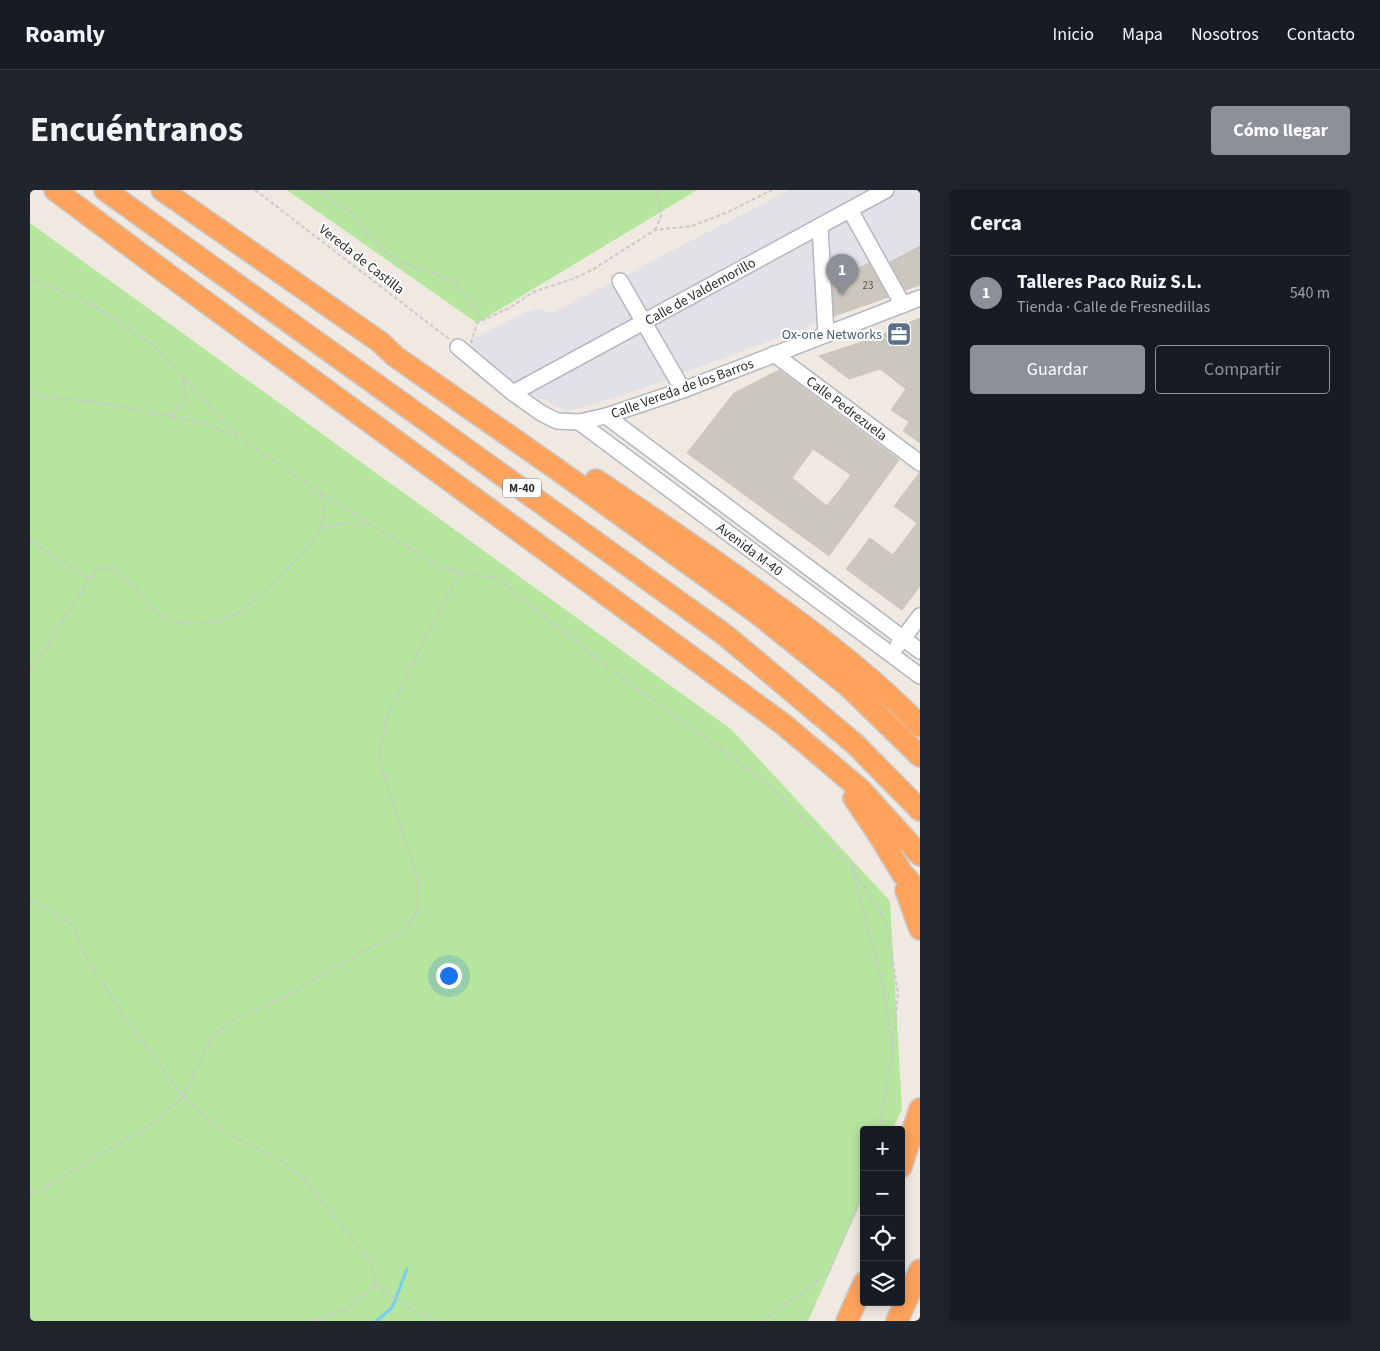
<!DOCTYPE html>
<html lang="es">
<head>
<meta charset="utf-8">
<style>
	:root { --surface:#171b24; --page:#20242c; --text:#f1f3f6; --muted:#9ea1a6; --line:#363941; --accent:#8c9099 }
	body { margin:0; font-family:"Source Sans 3",sans-serif; background:var(--page); color:var(--text) }
	.controls { position:absolute; right:15px; bottom:15px; display:grid; overflow:hidden; border-radius:5px; box-shadow:0 2px 12px #0003 }
	.controls button { width:45px; height:45px; display:grid; place-items:center; padding:0; border:0; border-bottom:1px solid var(--line); background:var(--surface); color:var(--text); font:25px sans-serif }
	.you { position:absolute; left:418px; top:785px; width:18px; height:18px; margin:-12px; border:4px solid #fff; border-radius:50%; background:#1a73e8; box-shadow:0 0 0 8px #1a73e833 }
	.badge { display:grid; place-items:center; width:32px; height:32px; border-radius:50%; background:var(--accent); color:#fff; font-size:16px; font-weight:700 }
	.pin { position:absolute; translate:-50% -41px; filter:drop-shadow(0 1px 2px #0008) }
	.pin::after { content:''; position:absolute; top:26px; width:18px; height:15px; background:inherit; clip-path:polygon(0 0,100% 0,50% 100%) }
	.list { margin:0; padding:0; list-style:none }
	h2 { display:flex; justify-content:space-between; align-items:center; height:65px; margin:0; padding:0 20px; font-size:21px }
	h2 small { font-size:16px; font-weight:400; color:var(--muted) }
	.list li { display:grid; grid-template-columns:32px 1fr auto; gap:15px; align-items:center; box-sizing:border-box; height:75px; padding:0 20px; border-top:1px solid var(--line) }
	.list b { display:block; font-size:19px; white-space:nowrap }
	.list p { margin:0; font-size:16px; white-space:nowrap; color:var(--muted) }
	.list em { font-size:16px; font-style:normal; color:var(--muted) }
	.actions { display:flex; gap:10px; padding:15px 20px }
	.actions a { flex:1; padding:11px 0; border:1px solid var(--accent); border-radius:5px; text-align:center; font-size:18px; color:var(--accent) }
	.actions .main { background:var(--accent); color:#fff }
	.icon { flex:none; width:28px; height:28px; fill:none; stroke:currentColor; stroke-width:2; stroke-linecap:round; stroke-linejoin:round }
	.map { position:relative; flex:none; width:890px; height:1131px; overflow:hidden; border-radius:5px }
	header { display:flex; align-items:center; gap:30px; box-sizing:border-box; height:70px; padding:0 25px; background:var(--surface); border-bottom:1px solid var(--line) }
	header strong { font-size:24px }
	nav { display:flex; gap:28px; margin-inline-start:auto; font-size:18px }
	.intro { display:flex; align-items:center; justify-content:space-between; box-sizing:border-box; height:120px; padding:0 30px }
	h1 { margin:0; font-size:35px }
	.button { padding:12px 22px; border-radius:5px; background:var(--accent); color:#fff; font-size:18px; font-weight:700 }
	main { display:flex; gap:30px; padding:0 30px }
	aside { flex:1; background:var(--surface); border-radius:5px; box-shadow:0 2px 12px #0003 }
	.map>svg:first-child { display:block }
	.industrial { fill:#e3e1e8 }
	.green { fill:#b6e59e }
	.lines { fill:none; stroke-linecap:round; stroke-linejoin:round }
	.stream { stroke:#75cff0; stroke-width:3 }
	.building { fill:#cbc7bf; stroke:#cbc5ba; fill-rule:evenodd }
	.minor-casing { stroke:#b4b7c1; stroke-width:18 }
	.highway-casing { stroke:#c9c9c9; stroke-width:24 }
	.path { stroke:#c9c9c9; stroke-width:2; stroke-dasharray:4 2.5; stroke-linecap:butt }
	.minor { stroke:#fff; stroke-width:15 }
	.highway { stroke:#ffa35c; stroke-width:21 }
	.labels { text-anchor:middle; stroke-width:4; stroke-linejoin:round; paint-order:stroke }
	.number-label { font-size:11px; fill:#555452 }
	.shield { fill:#fff; stroke:#6d6d6d; stroke-width:1 }
	.shield-label { font-size:12px; font-weight:bold; fill:#2e2e2e }
	.street-label { font-size:14px; fill:#2e2e2e; stroke:#fff }
	.service-label { font-size:14px; fill:#4e5e75; stroke:#fff; text-anchor:end }
</style>
</head>
<body>
<header>
<strong>Roamly</strong>
<nav><a>Inicio</a><a>Mapa</a><a>Nosotros</a><a>Contacto</a></nav>
</header>
<div class="intro"><h1>Encuéntranos</h1><a class="button">Cómo llegar</a></div>
<main>
<div class="map">
<svg width="890" height="1131" viewBox="0 0 890 1131">
	<rect width="100%" height="100%" fill="#efe9e1"/>
	<polygon class="industrial" points="759,0 890,0 890,95 594,205 538,221 487,198 439,160 442,149 505,118 522,123"/>
	<g class="green">
		<polygon points="257,0 667,0 447,133"/>
		<polygon points="0,33 702,540 860,711 872,919 862,940 834,940 834,1005 778,1131 0,1131"/>
	</g>
	<g class="lines">
		<polyline class="stream" points="346,1131 362,1118 377,1079"/>
	</g>
	<g class="building">
		<polygon points="890,56 890,95 875,100 860,72"/>
		<polygon points="839,73 858,107 804,126 802,91"/>
		<polygon points="890,128 890,253 873,241 879,232 861,220 876,199 850,179 819,189 789,166 841,149"/>
		<path d="M749,180L869,270L799,366L657,263L704,203ZM783,259L821,285L797,316L762,288Z"/>
		<polygon points="890,282 890,396 872,420 816,379 840,348 863,365 887,333 864,316"/>
	</g>
	<g class="lines">
		<defs>
			<g id="minor">
				<polyline points="820,20 873,115"/>
				<polyline points="790,36 796,144"/>
				<polyline points="590,91 653,200"/>
				<polyline points="428,157 483,203 511,223 527,231 549,232 576,226 653,200 890,108"/>
				<polyline points="744,164 890,273"/>
				<polyline points="483,203 856,0"/>
				<polyline points="576,226 890,461"/>
				<polyline points="549,232 890,486"/>
				<polyline points="868,455 890,426"/>
			</g>
			<g id="highway">
				<polyline points="25,0 136,83 753,534 831,600 890,665"/>
				<polyline points="75,0 695,445 825,554 890,620"/>
				<polyline points="132,0 350,152 366,167 528,280 727,423 818,496 890,566"/>
				<path d="M566,290C627,331 688,372 747,416C797,452 847,491 890,536"/>
				<polyline points="824,608 849,645 872,683 880,692 890,714"/>
				<polyline points="876,700 890,739"/>
				<polyline points="871,977 890,919"/>
				<polyline points="817,1131 834,1093"/>
				<polyline points="867,1131 890,1080"/>
			</g>
		</defs>
		<use href="#minor" class="minor-casing"/>
		<use href="#highway" class="highway-casing"/>
		<g class="path">
			<polyline points="225,0 419,149"/>
			<polyline points="288,0 322,23 338,45 357,63 370,72 425,91 452,129"/>
			<polyline points="625,40 631,26 627,0"/>
			<polyline points="0,89 54,110 122,154 209,247 280,296 411,378 468,389 575,475 733,590 822,676 853,796 863,859 849,940"/>
			<polyline points="441,153 447,133 481,117 503,102 543,89 562,80 625,40 662,36 698,22 742,0"/>
			<polyline points="0,204 77,214 166,231 207,247"/>
			<polyline points="140,225 157,210 153,189"/>
			<polyline points="291,337 317,333 341,335"/>
			<polyline points="0,350 59,389"/>
			<path d="M0,482L66,379C69,379 74,378 77,378C105,383 117,430 152,433C170,435 192,431 208,423C224,414 287,352 292,336C295,324 292,313 290,302"/>
			<polyline points="823,678 856,732 868,803 863,855"/>
			<polyline points="0,709 43,736 50,757 96,829 153,907 192,941 252,971 279,995 342,1073 345,1095 382,1119 407,1131"/>
			<polyline points="0,1004 33,987 122,934 153,907 180,850 197,833 259,804 333,761 375,741 388,719 388,691 349,568 357,527 395,448 431,381"/>
			<polyline points="283,1131 318,1118 345,1095"/>
			<polyline points="732,1131 798,1084 834,1000"/>
		</g>
		<use href="#minor" class="minor"/>
		<use href="#highway" class="highway"/>
	</g>
	<defs>
		<symbol id="office-square" viewBox="-11 -11 22 22"><rect x="-9" y="-9" width="18" height="18" rx="4" fill="#5c6f8a" stroke="#fff"/><path d="M-6-3h4V-5.5h4V-3h4V5H-6ZM-1-4.5V-3h2v-1.5ZM-6 0V1H6V0Z" fill="#fff"/></symbol>
	</defs>
	<g fill-rule="evenodd">
		<use href="#office-square" x="855" y="130" width="28" height="28"/>
	</g>
	<g class="labels">
		<g class="number-label">
			<text x="838" y="99">23</text>
		</g>
		<rect class="shield" x="473" y="288.5" width="38" height="19" rx="4"/>
		<g class="shield-label">
			<text x="492" y="302">M-40</text>
		</g>
		<g class="street-label">
			<text transform="translate(332 69) rotate(38)" y="5">Vereda de Castilla</text>
			<text transform="translate(670 101) rotate(-29)" y="5">Calle de Valdemorillo</text>
			<text transform="translate(652 198) rotate(-20)" y="5">Calle Vereda de los Barros</text>
			<text transform="translate(817 218) rotate(37)" y="5">Calle Pedrezuela</text>
			<text transform="translate(720 359) rotate(37)" y="5">Avenida M-40</text>
		</g>
		<g class="service-label">
			<text x="852" y="149">Ox-one Networks</text>
		</g>
	</g>
</svg>
<div class="controls">
<button>+</button>
<button>−</button>
<button><svg class="icon" aria-label="locate" viewBox="0 0 24 24"><circle cx="12" cy="12" r="6"/><path d="M12 2v4M12 18v4M2 12h4M18 12h4"/></svg></button>
<button><svg class="icon" aria-label="layers" viewBox="0 0 24 24"><path d="M12 4l9 5-9 5-9-5zM3 14l9 5 9-5"/></svg></button>
</div>
<div class="you"></div>
<div class="pin badge" style="left:812px;top:105px">1</div>
</div>
<aside>
<h2>Cerca<small></small></h2>
<ul class="list">
<li><span class="badge">1</span><div><b>Talleres Paco Ruiz S.L.</b><p>Tienda · Calle de Fresnedillas</p></div><em>540 m</em></li>
</ul>
<div class="actions"><a class="main">Guardar</a><a>Compartir</a></div>
</aside>
</main>
</body>
</html>
